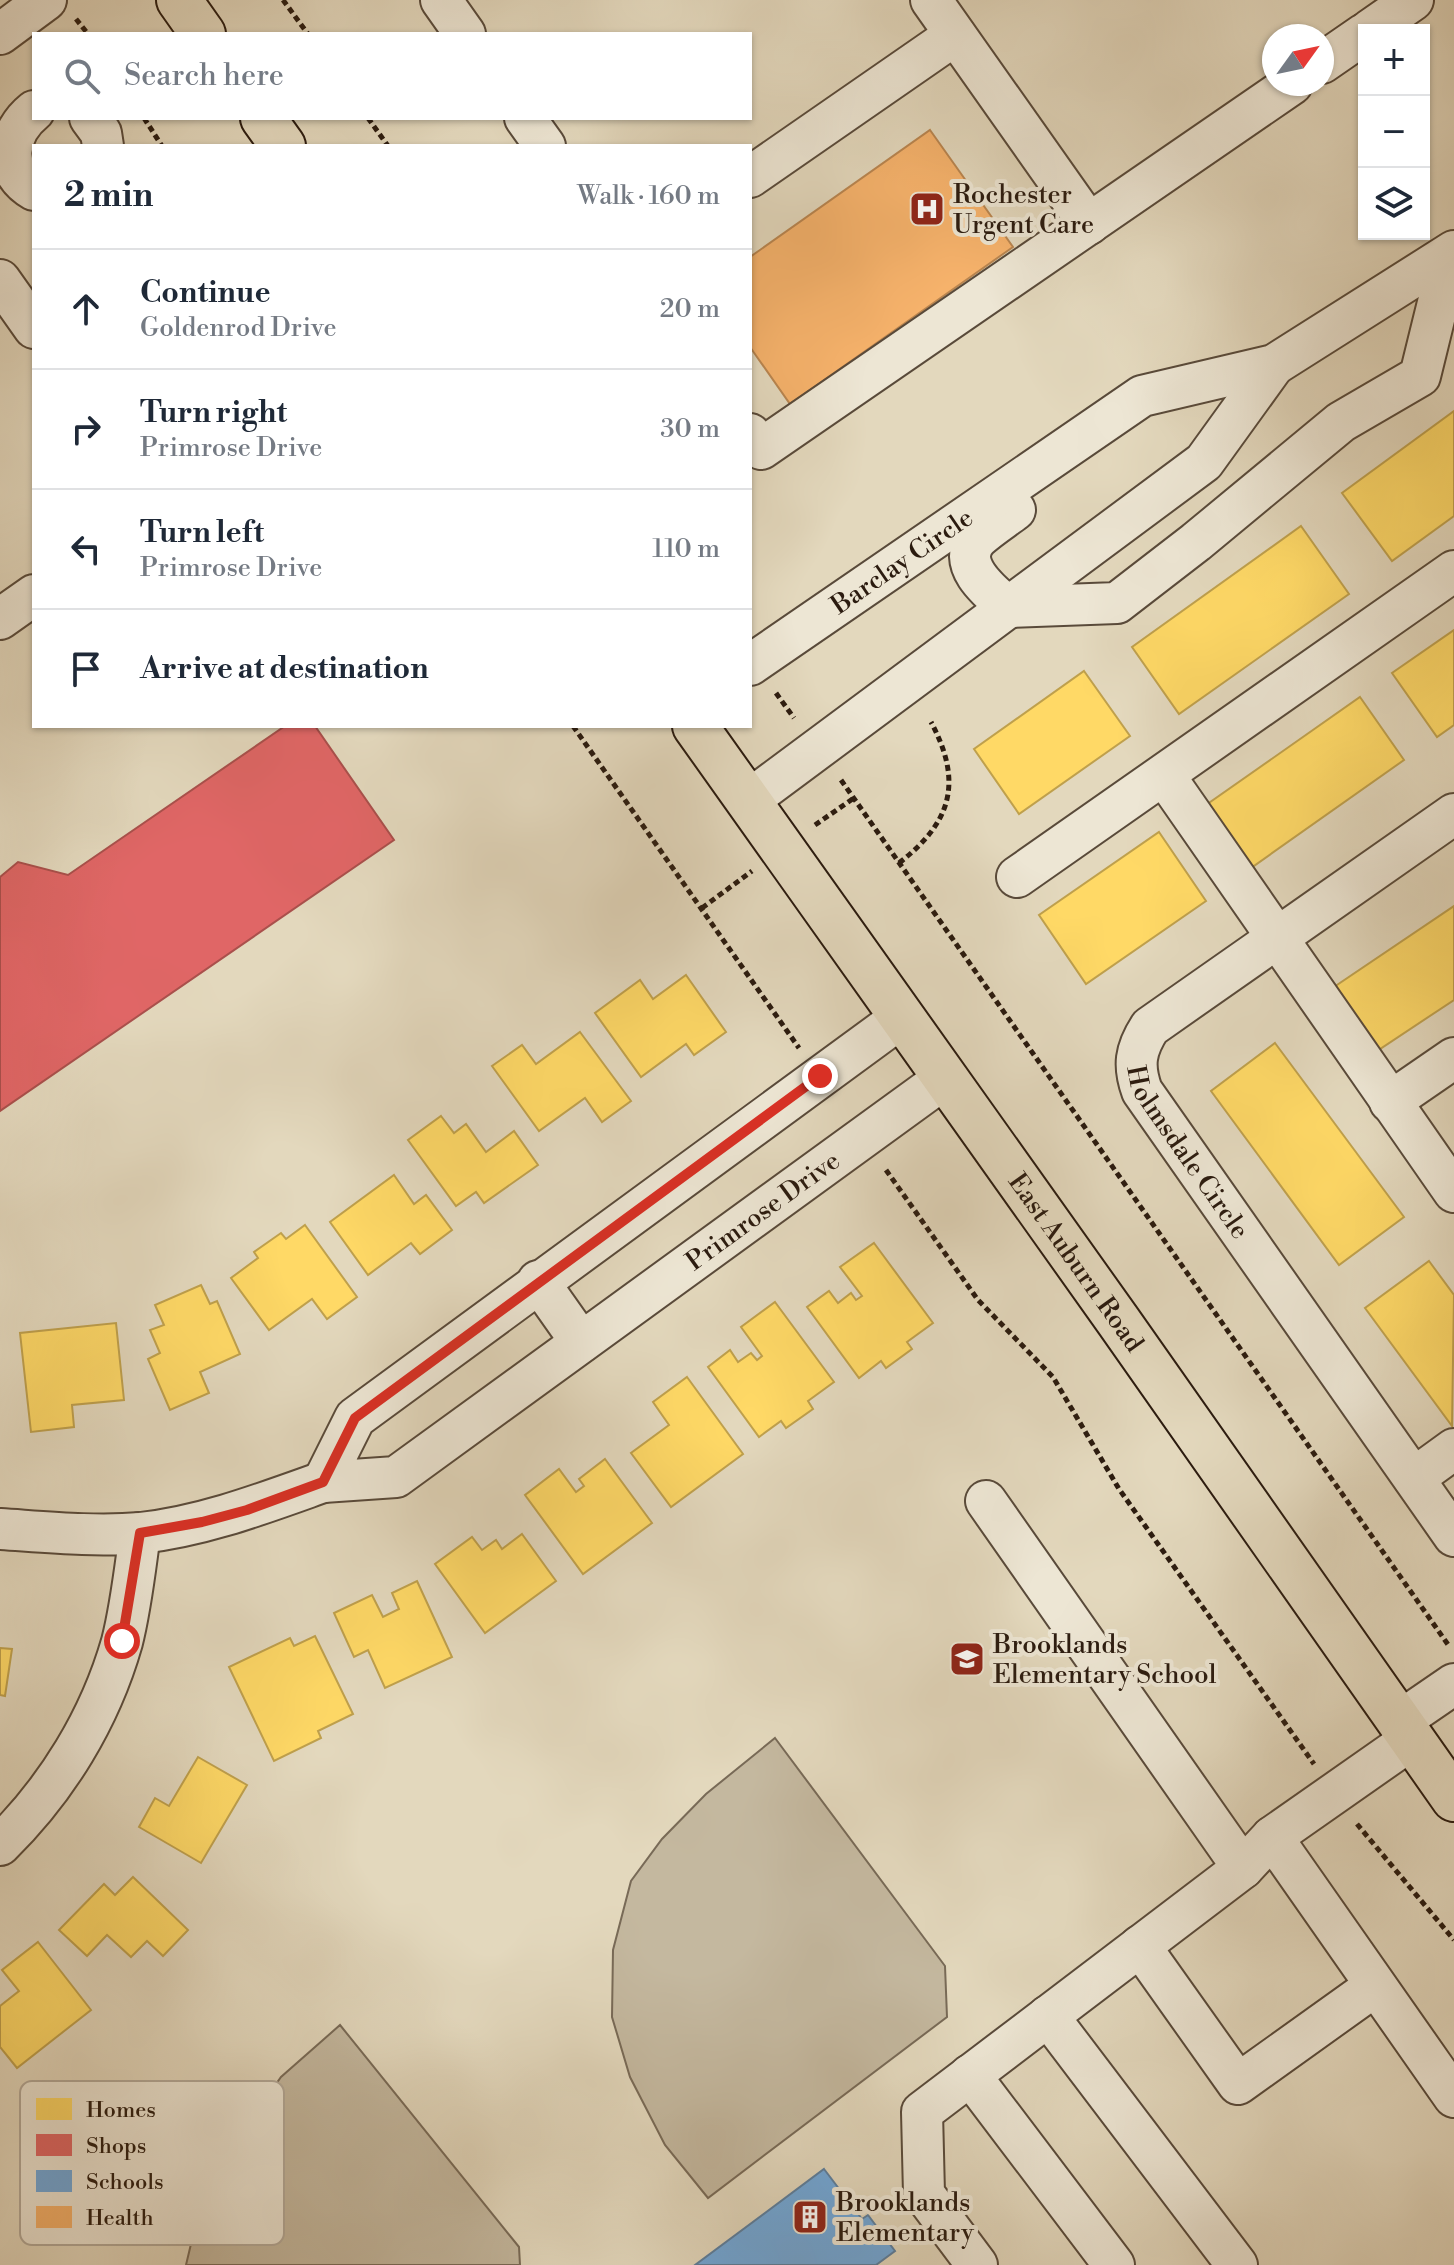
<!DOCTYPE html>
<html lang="en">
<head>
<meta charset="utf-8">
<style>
	:root { --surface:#fff; --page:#f2f2f3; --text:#1f2937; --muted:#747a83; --line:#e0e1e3 }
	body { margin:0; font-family:"Libre Bodoni",serif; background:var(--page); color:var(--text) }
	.controls { position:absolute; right:24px; top:24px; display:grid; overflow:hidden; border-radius:0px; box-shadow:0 2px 6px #0004 }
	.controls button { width:72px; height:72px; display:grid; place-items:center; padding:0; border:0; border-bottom:2px solid var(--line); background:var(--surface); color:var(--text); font:40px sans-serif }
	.compass { position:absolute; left:1262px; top:24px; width:72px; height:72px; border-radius:50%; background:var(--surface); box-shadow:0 2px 6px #0004; rotate:57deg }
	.stop { position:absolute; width:24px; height:24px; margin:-18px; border:6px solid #d93025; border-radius:50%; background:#fff }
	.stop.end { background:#d93025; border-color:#fff; box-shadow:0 2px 8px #0008 }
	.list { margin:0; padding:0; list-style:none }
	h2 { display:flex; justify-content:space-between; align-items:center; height:104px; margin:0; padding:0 32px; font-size:34px }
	h2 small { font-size:26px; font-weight:400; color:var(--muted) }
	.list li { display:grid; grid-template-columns:52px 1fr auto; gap:24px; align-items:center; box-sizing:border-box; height:120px; padding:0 32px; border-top:2px solid var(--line) }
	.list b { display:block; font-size:30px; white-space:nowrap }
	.list p { margin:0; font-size:26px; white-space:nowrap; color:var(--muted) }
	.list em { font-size:26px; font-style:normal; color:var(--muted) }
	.icon { flex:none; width:44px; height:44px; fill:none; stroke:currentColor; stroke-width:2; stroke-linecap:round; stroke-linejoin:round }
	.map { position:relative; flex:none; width:1454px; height:2265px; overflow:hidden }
	.search { position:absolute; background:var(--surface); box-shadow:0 2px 6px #0004; left:32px; top:32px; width:720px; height:88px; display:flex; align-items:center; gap:20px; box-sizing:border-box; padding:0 28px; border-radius:0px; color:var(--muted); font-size:30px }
	.panel { position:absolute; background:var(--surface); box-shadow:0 2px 6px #0004; left:32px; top:144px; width:720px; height:584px; border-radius:0px }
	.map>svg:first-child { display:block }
	.green { fill:#c4b89f; stroke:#786a57; stroke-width:2 }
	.homes { fill:#ffd966; stroke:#bfa04c; stroke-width:2 }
	.shops { fill:#e06666; stroke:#aa504c; stroke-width:2 }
	.schools { fill:#6fa8dc; stroke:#5b7e9e; stroke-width:2 }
	.health { fill:#f6b26b; stroke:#b9854f; stroke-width:2 }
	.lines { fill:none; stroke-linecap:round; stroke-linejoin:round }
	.minor-casing { stroke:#594a3a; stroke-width:44 }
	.major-casing { stroke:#2b1b0f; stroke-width:48 }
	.path { stroke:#2b1b0f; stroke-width:5; stroke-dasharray:6 4; stroke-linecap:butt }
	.minor { stroke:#ede6d4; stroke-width:40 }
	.major { stroke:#e3d8bd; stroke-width:44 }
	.route { stroke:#d93025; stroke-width:10 }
	.labels { text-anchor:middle; stroke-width:8; stroke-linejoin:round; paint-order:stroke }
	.poi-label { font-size:26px; fill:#2b1b0f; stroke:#ede6d4; text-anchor:start }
	.street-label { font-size:26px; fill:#2b1b0f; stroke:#ede6d4 }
	.key { fill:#ede6d4; stroke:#b3a999; stroke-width:2 }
	.key-label { font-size:22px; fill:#2b1b0f }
</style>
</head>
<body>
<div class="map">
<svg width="1454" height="2265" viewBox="0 0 1454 2265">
	<rect width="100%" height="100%" fill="#e3d8bd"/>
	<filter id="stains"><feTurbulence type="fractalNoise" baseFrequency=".0025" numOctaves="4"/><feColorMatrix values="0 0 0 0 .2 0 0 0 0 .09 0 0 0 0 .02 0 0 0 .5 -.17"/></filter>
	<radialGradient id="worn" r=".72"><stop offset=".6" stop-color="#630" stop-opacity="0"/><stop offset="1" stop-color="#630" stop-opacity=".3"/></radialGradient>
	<g class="green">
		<polygon points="775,1738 945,1966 947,2017 708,2198 665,2145 630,2077 612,2017 613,1950 631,1881 662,1839 706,1794"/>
		<polygon points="340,2025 519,2247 520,2265 186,2265 205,2185 281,2077"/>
	</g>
	<g class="homes">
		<polygon points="1454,411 1454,516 1392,561 1342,493"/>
		<polygon points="1301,526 1349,594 1179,714 1132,647"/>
		<polygon points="1454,630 1454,725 1437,737 1392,673"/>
		<polygon points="1084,671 1130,736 1019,814 974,749"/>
		<polygon points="1360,697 1404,760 1251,868 1206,805"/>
		<polygon points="1159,832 1206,901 1086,984 1039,915"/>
		<polygon points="1454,906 1454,1000 1377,1051 1334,987"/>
		<polygon points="686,975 726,1032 694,1055 686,1044 641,1077 595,1013 640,980 653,999"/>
		<polygon points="580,1032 631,1101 602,1122 585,1098 539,1131 492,1066 522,1045 536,1064"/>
		<polygon points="1275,1043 1404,1217 1339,1265 1211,1091"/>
		<polygon points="441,1116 454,1133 466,1124 486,1152 514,1131 538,1165 484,1203 476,1192 456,1206 408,1140"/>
		<polygon points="394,1175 414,1204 426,1195 452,1230 420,1254 411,1243 368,1275 330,1222"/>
		<polygon points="305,1225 357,1297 327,1319 312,1299 269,1330 231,1278 258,1258 254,1252 281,1233 286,1239"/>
		<polygon points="874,1243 933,1323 907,1342 912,1349 886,1368 881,1361 859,1378 807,1307 829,1291 838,1303 851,1293 856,1300 862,1296 840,1267"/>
		<polygon points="1429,1261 1454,1295 1452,1426 1365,1308"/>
		<polygon points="201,1285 210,1304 217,1301 240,1354 200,1372 209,1393 170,1410 148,1359 160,1353 150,1330 164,1325 155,1305"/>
		<polygon points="775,1302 834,1382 808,1401 813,1409 786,1428 781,1421 759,1437 708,1367 730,1350 738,1362 751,1353 757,1360 762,1356 741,1327"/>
		<polygon points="116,1323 124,1400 72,1405 74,1427 31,1432 20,1333"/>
		<polygon points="687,1377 743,1454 671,1507 631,1453 669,1425 653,1402"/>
		<polygon points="605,1459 652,1523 583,1574 525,1495 559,1469 576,1492 584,1486 579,1479"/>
		<polygon points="522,1534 556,1581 485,1633 435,1564 472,1537 482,1550 496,1540 502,1549"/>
		<polygon points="417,1581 452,1657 385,1688 368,1650 354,1657 334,1613 372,1595 383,1617 399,1609 392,1593"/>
		<polygon points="315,1636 353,1714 318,1731 321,1738 274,1761 229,1667 290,1638 294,1646"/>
		<polygon points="0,1648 12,1649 5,1696 0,1695"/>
		<polygon points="198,1757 247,1785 201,1863 139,1827 155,1798 169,1806"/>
		<polygon points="133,1877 188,1930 163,1956 147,1941 131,1957 107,1935 87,1956 59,1930 104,1884 115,1895"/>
		<polygon points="38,1942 91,2010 17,2068 0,2047 0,2006 19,1991 2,1970"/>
	</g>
	<polygon class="shops" points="285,726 315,726 394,840 0,1111 0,877 18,862 68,875"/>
	<polygon class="schools" points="824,2169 862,2219 868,2215 895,2251 876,2265 695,2265"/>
	<polygon class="health" points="930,130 1013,247 790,404 750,347 750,257"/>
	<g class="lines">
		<defs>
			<g id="minor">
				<polyline points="441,0 465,34"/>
				<polyline points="931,0 1089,224"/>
				<polyline points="1370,30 1413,0"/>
				<polyline points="0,34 46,0"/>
				<polyline points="1322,63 1364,34"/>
				<path d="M34,111C8,132 0,171 34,190"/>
				<polyline points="90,118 101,133 103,146"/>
				<polyline points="525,118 545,146"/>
				<polyline points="750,177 955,35"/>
				<polyline points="0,280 34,328"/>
				<polyline points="750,434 761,449 1292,84"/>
				<path d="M1015,510C1003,519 989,528 978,538C954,563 990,592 1008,607L1117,603L1196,542L1341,422L1420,376L1450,254"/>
				<polyline points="0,619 34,595"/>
				<path id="s1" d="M750,665L1142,396L1274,365L1454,251"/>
				<polyline points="1164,775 1454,1192"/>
				<polyline points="749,800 1204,462 1274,365"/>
				<path id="s2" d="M1454,814L1150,1027C1135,1050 1133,1066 1142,1091L1454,1536"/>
				<polyline points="1017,877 1454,571"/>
				<path id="s3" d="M902,1017L355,1418L323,1482L396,1477L945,1078"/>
				<polyline points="1390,1102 1454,1058"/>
				<polyline points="538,1281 581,1342"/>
				<polyline points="1414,1478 1454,1449"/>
				<polyline points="986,1501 1243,1868"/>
				<path d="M0,1529C46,1532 95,1537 141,1533C204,1526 264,1503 323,1482"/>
				<polyline points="1400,1721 1454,1684"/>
				<polyline points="1412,1739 1272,1837 1454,2097"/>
				<path d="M0,1845C57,1789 100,1719 122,1642C131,1607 135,1569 140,1533"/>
				<polyline points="1140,1946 1238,2084 1375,1986"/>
				<polyline points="1048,2016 1237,2265"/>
				<polyline points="970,2075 1114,2265"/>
				<polyline points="977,2265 924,2194 922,2112 1243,1868 1272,1837"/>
			</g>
			<g id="major">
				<polyline points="179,0 203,34"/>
				<polyline points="263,118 283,146"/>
				<path id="s4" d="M695,726L1119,1322L1454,1799"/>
			</g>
		</defs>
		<use href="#minor" class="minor-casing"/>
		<use href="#major" class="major-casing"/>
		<g class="path">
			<polyline points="283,0 308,34"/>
			<polyline points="76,19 88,34"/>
			<polyline points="144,118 162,146"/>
			<polyline points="368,118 388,146"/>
			<polyline points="776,693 794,718"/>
			<polyline points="573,726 799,1048"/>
			<polyline points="841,780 1449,1646"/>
			<polyline points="815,825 854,798"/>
			<path d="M899,863C952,822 963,782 931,722"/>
			<polyline points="702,908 752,871"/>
			<polyline points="886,1170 978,1300 1053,1377 1119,1489 1314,1764"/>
			<polyline points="1357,1824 1454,1940"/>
		</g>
		<use href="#minor" class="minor"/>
		<use href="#major" class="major"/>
	</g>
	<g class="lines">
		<polyline class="route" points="122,1641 140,1533 202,1522 247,1510 323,1482 355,1418 820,1076"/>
	</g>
	<defs>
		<symbol id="hospital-square" viewBox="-11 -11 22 22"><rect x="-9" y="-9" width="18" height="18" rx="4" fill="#8f2418" stroke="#ede6d4"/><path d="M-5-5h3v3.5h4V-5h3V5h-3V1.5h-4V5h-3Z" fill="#fff"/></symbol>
		<symbol id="school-square" viewBox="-11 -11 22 22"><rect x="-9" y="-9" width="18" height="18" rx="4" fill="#8f2418" stroke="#ede6d4"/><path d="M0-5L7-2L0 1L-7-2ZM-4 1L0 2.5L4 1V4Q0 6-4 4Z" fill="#fff"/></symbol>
		<symbol id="building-square" viewBox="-11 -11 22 22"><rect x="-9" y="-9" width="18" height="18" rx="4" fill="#8f2418" stroke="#ede6d4"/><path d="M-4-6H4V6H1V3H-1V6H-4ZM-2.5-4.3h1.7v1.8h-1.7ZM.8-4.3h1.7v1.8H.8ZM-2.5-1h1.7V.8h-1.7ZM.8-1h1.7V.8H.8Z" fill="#fff"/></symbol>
	</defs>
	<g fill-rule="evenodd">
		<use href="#hospital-square" x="907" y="189" width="40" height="40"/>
		<use href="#school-square" x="947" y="1639" width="40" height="40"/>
		<use href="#building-square" x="790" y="2197" width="40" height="40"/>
	</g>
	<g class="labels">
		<g class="poi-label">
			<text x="953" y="203">Rochester<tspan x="953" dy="30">Urgent Care</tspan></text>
			<text x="993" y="1653">Brooklands<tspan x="993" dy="30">Elementary School</tspan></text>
			<text x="836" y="2211">Brooklands<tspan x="836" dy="30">Elementary</tspan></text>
		</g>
		<g class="street-label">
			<text dy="9" stroke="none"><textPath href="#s1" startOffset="184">Barclay Circle</textPath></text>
			<text dy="9" stroke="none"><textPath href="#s2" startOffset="514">Holmsdale Circle</textPath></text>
			<text dy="9" stroke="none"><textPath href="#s3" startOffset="1276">Primrose Drive</textPath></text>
			<text dy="9" stroke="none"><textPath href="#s4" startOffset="658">East Auburn Road</textPath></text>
		</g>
	</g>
	<rect x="20" y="2081" width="264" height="164" rx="12" class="key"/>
	<rect x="36" y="2098" width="36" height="22" fill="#ffd966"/>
	<rect x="36" y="2134" width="36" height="22" fill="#e06666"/>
	<rect x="36" y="2170" width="36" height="22" fill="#6fa8dc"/>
	<rect x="36" y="2206" width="36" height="22" fill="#f6b26b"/>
	<g class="key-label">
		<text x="86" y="2117">Homes</text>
		<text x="86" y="2153">Shops</text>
		<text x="86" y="2189">Schools</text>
		<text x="86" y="2225">Health</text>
	</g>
	<rect width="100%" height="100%" filter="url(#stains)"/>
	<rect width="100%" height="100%" fill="url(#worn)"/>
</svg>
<div class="controls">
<button>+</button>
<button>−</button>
<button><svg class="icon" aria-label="layers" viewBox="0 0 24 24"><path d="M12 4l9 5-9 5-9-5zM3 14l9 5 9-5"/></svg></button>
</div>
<svg class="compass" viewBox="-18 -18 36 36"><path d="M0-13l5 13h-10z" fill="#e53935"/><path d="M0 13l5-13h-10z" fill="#747a83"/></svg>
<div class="stop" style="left:122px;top:1641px"></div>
<div class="stop end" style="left:820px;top:1076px"></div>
<div class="search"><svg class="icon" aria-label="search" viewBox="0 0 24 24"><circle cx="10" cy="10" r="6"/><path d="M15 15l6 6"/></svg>Search here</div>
<section class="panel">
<h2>2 min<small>Walk · 160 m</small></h2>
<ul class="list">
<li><svg class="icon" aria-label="ahead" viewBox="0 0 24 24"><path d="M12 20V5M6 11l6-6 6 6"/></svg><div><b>Continue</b><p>Goldenrod Drive</p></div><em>20 m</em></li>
<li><svg class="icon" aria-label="right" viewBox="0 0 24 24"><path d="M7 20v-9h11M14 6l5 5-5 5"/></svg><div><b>Turn right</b><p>Primrose Drive</p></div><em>30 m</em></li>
<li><svg class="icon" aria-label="left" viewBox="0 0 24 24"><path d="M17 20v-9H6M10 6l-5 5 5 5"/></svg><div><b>Turn left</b><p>Primrose Drive</p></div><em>110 m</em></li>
<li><svg class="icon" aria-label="arrive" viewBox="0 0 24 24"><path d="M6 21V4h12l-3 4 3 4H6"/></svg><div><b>Arrive at destination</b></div></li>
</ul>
</section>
</div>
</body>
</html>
